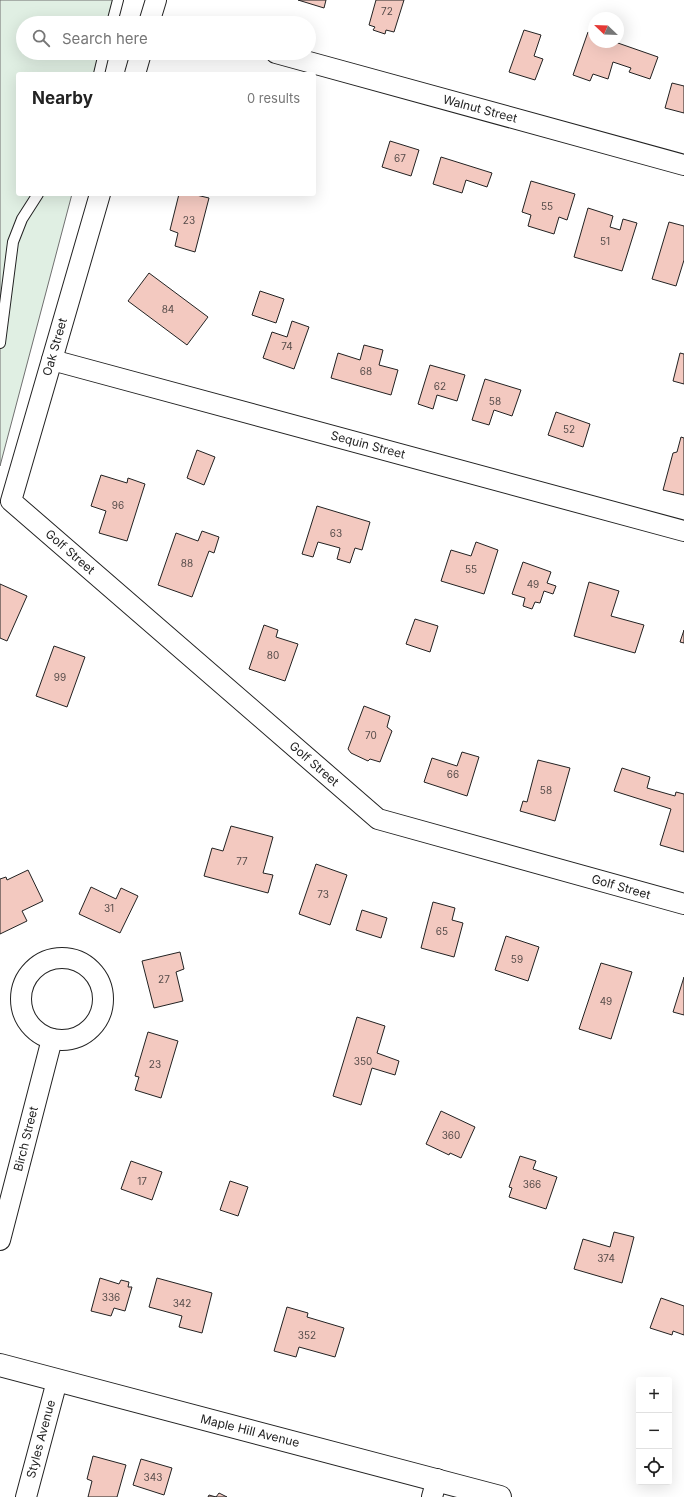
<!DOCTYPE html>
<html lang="en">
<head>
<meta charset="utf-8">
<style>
	:root { --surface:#fff; --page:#f6f6f6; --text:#222; --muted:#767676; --line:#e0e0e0 }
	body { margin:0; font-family:Inter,sans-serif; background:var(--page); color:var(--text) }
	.controls { position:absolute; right:12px; bottom:12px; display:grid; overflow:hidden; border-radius:4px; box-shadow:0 4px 16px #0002 }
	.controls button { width:36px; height:36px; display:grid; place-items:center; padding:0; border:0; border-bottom:1px solid var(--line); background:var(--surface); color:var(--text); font:20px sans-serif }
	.compass { position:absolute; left:588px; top:12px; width:36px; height:36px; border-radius:50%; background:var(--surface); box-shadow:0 4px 16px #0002; rotate:293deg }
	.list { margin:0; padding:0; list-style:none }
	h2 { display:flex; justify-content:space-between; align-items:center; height:52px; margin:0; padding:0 16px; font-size:17px }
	h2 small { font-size:13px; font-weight:400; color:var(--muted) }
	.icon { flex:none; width:22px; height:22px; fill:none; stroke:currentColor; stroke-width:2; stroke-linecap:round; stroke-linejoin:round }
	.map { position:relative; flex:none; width:684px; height:1497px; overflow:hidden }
	.search { position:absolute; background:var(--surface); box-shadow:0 4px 16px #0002; left:16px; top:16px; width:300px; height:44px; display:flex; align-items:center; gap:10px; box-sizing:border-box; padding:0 14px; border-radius:22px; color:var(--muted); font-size:15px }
	.panel { position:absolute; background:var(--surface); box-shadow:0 4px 16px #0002; left:16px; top:72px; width:300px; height:124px; border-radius:4px }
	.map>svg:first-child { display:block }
	.green { fill:#e0efe3; stroke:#6f6f6f }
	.building { fill:#f3c9c0; stroke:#222 }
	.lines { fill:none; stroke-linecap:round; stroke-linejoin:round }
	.lane-casing { stroke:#222; stroke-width:12 }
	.street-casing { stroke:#222; stroke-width:22 }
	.secondary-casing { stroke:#222; stroke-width:24 }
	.lane { stroke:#fff; stroke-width:10 }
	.street { stroke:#fff; stroke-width:20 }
	.secondary { stroke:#fff; stroke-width:22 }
	.labels { text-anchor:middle; stroke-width:3; stroke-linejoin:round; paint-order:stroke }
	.number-label { font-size:10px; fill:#564c4a }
	.street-label { font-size:12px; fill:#222; stroke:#fff }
</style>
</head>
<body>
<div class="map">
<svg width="684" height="1497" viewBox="0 0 684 1497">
	<rect width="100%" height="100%" fill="#fff"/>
	<polygon class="green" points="0,0 123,0 117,23 23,23 23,53 109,53 103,74 18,74 18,194 72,194 0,466"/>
	<g class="building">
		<polygon points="298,0 326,0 324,8"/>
		<polygon points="376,0 404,0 394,32 386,30 385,34 373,30 375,27 369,25"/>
		<polygon points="524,30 541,35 534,56 543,59 535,80 509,72"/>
		<polygon points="588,32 594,35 594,42 615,42 658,57 650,79 629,72 631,68 613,62 608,79 593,74 590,81 573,75"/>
		<polygon points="672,83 684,86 684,113 665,108"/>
		<polygon points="390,141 419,150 411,176 382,167"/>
		<polygon points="441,157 492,173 487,187 466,180 462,193 433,184"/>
		<polygon points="531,181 575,194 567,220 559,217 554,234 528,226 531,215 522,212"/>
		<polygon points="179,194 192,194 209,198 195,252 175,246 178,233 170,230"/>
		<polygon points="588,208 613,216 610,227 620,230 623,219 637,223 622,271 574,257"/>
		<polygon points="669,222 684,226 684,260 676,286 652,279"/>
		<polygon points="149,273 208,317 187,345 128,301"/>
		<polygon points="260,291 284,299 276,323 252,315"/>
		<polygon points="292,321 309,327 294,369 263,358 272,332 287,337"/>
		<polygon points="364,345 383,350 379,365 398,370 391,395 331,378 338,353 360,360"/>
		<polygon points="680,353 684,354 684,384 673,381"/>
		<polygon points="430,365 465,375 457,401 437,395 433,409 418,404"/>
		<polygon points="485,379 521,390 512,416 494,410 489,425 472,420"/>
		<polygon points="556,412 590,424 583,447 548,435"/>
		<polygon points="681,437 684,438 684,495 663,490 673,453 677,452"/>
		<polygon points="197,450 215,457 204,485 187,478"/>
		<polygon points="101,475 127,483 128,478 145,484 127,541 99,533 106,511 91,506"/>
		<polygon points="317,506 370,522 362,550 355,548 350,563 337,559 340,548 318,542 313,557 302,554"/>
		<polygon points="202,531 219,537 214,553 209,551 192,597 158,585 176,533 198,541"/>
		<polygon points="476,542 498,550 484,594 441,581 451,550 471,556"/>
		<polygon points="523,562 551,572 547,583 556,586 553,594 544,591 540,603 535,602 532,609 523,606 525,598 512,594"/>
		<polygon points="589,582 619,591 611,616 644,625 635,653 574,636"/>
		<polygon points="0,584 27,596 7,641 0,638"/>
		<polygon points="415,619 438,626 430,652 406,644"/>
		<polygon points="264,625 278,630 276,637 298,644 285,681 249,669"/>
		<polygon points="684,630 684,643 680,642"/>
		<polygon points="54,646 85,657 67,707 36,696"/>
		<polygon points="364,706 390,716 387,727 392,731 380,762 370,759 368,761 351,753 348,749"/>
		<polygon points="462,752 479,757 467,796 424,782 432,758 457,766"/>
		<polygon points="538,760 570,768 555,821 520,811 523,801 527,802"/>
		<polygon points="622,768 650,777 647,788 675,796 676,792 684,794 684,852 660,845 671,809 614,791"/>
		<polygon points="231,826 273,837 263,873 273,875 268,893 204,876 212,848 223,851"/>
		<polygon points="316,864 347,875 330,925 299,914"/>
		<polygon points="28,870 43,901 22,911 27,921 0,934 0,879 6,877 7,880"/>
		<polygon points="91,887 116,899 121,888 138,896 120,933 79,914"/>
		<polygon points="433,902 455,908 452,920 463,923 454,957 421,948"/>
		<polygon points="362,910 387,918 381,938 356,930"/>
		<polygon points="506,936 539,947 528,981 495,970"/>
		<polygon points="180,952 184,969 176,972 183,1001 154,1008 142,961"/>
		<polygon points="601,963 632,972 611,1039 579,1029"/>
		<polygon points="684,977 684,1015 673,1012"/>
		<polygon points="357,1017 385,1026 377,1053 399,1061 395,1075 372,1068 361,1105 333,1096"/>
		<polygon points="148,1032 178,1041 161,1098 135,1090 139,1077 135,1076"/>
		<polygon points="441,1111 475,1127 461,1158 450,1153 449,1155 426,1144"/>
		<polygon points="520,1156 536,1161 533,1169 557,1177 546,1209 509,1197 512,1188 509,1187"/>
		<polygon points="131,1161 162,1172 152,1200 121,1189"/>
		<polygon points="230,1181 248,1187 238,1216 220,1210"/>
		<polygon points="614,1232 634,1237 622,1283 574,1269 583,1239 610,1247"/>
		<polygon points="100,1278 119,1284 121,1280 129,1282 128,1287 132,1287 125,1311 114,1308 111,1316 91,1311"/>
		<polygon points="157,1278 212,1293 202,1333 179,1327 182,1316 149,1307"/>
		<polygon points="661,1298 684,1306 684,1335 673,1331 672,1335 650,1328"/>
		<polygon points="287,1307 308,1313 307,1317 344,1328 335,1357 299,1347 296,1357 274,1351"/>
		<polygon points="93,1456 126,1465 117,1497 88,1497 92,1481 87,1479"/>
		<polygon points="141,1459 172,1468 164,1495 133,1485"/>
		<polygon points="219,1493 227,1497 208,1497 209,1495 216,1497"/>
	</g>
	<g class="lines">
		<defs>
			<g id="lane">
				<polyline points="112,23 118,0"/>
				<polyline points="99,74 104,53"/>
				<polyline points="0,343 13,242 22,219 38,194"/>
			</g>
			<g id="street">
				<polyline points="149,23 156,0"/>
				<polyline points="276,53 684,165"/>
				<polyline points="135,74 141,53"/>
				<polyline points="100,194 11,501 378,819 684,904"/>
				<polyline points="52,360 684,531"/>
				<circle cx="62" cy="999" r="41"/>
				<polyline points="0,1240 52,1039"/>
				<polyline points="26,1497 57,1381"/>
				<polyline points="432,1497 437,1479"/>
			</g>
			<polyline id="secondary" points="0,1365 500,1497"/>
		</defs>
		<use href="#lane" class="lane-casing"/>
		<use href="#street" class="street-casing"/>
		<use href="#secondary" class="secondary-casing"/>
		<use href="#lane" class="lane"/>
		<use href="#street" class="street"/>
		<use href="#secondary" class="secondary"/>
	</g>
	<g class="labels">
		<g class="number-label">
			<text x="387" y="15">72</text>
			<text x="400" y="162">67</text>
			<text x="547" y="210">55</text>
			<text x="189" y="224">23</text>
			<text x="605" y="245">51</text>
			<text x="168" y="313">84</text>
			<text x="287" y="350">74</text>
			<text x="366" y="375">68</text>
			<text x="440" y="390">62</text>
			<text x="495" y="405">58</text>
			<text x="569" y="433">52</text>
			<text x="118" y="509">96</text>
			<text x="336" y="537">63</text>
			<text x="187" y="567">88</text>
			<text x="471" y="573">55</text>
			<text x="533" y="588">49</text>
			<text x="273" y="659">80</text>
			<text x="60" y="681">99</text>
			<text x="371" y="739">70</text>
			<text x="453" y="778">66</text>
			<text x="546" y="794">58</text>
			<text x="242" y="865">77</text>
			<text x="323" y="898">73</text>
			<text x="109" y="912">31</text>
			<text x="442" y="935">65</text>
			<text x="517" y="963">59</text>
			<text x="164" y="983">27</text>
			<text x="606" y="1005">49</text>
			<text x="363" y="1065">350</text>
			<text x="155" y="1068">23</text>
			<text x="451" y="1139">360</text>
			<text x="142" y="1185">17</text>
			<text x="532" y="1188">366</text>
			<text x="606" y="1262">374</text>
			<text x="111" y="1301">336</text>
			<text x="182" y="1307">342</text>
			<text x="307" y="1339">352</text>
			<text x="153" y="1481">343</text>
		</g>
		<g class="street-label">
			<text transform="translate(480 109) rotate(15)" y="4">Walnut Street</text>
			<text transform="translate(55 347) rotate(-74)" y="4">Oak Street</text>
			<text transform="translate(368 445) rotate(15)" y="4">Sequin Street</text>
			<text transform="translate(70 552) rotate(41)" y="4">Golf Street</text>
			<text transform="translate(314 764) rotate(41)" y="4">Golf Street</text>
			<text transform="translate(621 887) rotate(16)" y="4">Golf Street</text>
			<text transform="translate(26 1139) rotate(-76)" y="4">Birch Street</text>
			<text transform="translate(250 1431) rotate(14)" y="4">Maple Hill Avenue</text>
			<text transform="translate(41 1439) rotate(-75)" y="4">Styles Avenue</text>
		</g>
	</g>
</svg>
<div class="controls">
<button>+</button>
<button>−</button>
<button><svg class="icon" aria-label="locate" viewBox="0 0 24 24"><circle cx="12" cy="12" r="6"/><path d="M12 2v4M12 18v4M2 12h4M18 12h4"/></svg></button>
</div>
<svg class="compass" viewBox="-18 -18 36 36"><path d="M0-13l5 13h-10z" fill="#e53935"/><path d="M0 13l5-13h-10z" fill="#767676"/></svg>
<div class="search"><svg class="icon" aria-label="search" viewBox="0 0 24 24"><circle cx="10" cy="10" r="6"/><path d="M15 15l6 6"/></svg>Search here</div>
<section class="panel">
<h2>Nearby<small>0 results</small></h2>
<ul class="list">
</ul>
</section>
</div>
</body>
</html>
